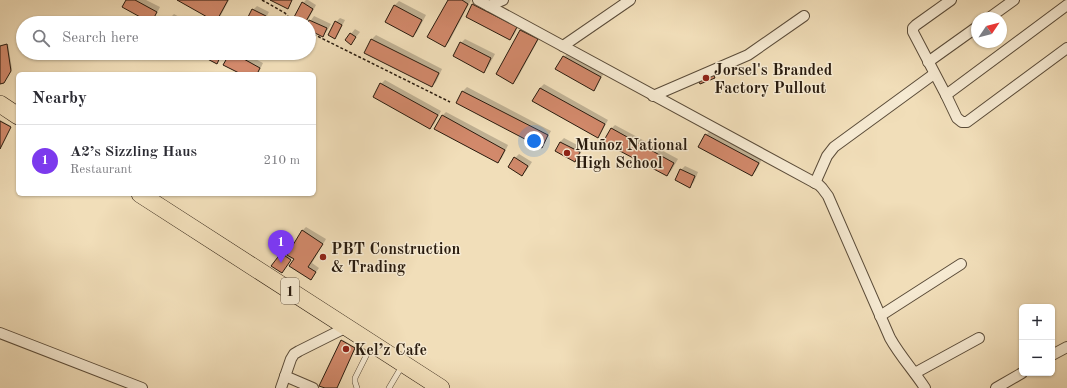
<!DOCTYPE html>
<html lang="en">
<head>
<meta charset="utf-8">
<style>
	:root { --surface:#fff; --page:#f2f2f3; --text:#2b2b33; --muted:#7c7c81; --line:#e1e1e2; --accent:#7c3aed }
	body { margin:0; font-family:"Old Standard TT",serif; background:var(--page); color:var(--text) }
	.controls { position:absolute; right:12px; bottom:12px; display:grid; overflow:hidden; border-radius:6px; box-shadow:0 1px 3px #0004 }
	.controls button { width:36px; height:36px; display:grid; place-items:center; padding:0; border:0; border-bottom:1px solid var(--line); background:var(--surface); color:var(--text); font:20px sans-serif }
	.compass { position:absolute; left:971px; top:12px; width:36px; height:36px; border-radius:50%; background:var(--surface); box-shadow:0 1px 3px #0004; rotate:55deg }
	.you { position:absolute; left:534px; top:141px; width:14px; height:14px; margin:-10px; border:3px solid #fff; border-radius:50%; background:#1a73e8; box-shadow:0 0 0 6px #1a73e833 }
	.badge { display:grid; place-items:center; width:26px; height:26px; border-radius:50%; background:var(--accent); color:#fff; font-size:13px; font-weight:700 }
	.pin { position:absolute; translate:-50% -33px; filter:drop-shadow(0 1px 2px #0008) }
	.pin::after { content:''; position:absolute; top:21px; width:14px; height:12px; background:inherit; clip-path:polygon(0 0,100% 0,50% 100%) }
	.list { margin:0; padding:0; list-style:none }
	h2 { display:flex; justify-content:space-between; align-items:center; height:52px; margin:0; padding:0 16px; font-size:17px }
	h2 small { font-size:13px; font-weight:400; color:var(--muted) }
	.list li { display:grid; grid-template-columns:26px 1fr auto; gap:12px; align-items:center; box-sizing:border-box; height:72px; padding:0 16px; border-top:1px solid var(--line) }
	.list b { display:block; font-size:15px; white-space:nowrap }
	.list p { margin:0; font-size:13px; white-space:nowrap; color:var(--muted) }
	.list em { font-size:13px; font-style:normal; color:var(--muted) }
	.icon { flex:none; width:22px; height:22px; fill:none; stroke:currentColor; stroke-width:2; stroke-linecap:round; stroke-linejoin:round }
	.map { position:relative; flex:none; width:1067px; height:388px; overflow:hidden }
	.search { position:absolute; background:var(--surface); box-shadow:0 1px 3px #0004; left:16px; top:16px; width:300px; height:44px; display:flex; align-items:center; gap:10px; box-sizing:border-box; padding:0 14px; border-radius:22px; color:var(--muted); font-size:15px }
	.panel { position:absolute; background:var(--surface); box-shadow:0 1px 3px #0004; left:16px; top:72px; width:300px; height:124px; border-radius:6px }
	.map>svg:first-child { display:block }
	.shadow { fill:#0003 }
	.building { fill:#d2896b; stroke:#291b0e }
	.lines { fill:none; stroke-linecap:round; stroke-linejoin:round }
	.service-casing { stroke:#5b4c39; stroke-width:6 }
	.minor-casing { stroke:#5b4c39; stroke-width:12 }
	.trunk-casing { stroke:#291b0e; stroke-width:18 }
	.path { stroke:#291b0e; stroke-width:1.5; stroke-dasharray:3 2; stroke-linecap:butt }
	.service { stroke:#f6ead2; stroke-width:5 }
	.minor { stroke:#f6ead2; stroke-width:10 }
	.trunk { stroke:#f1deb9; stroke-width:17 }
	.poi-dot { fill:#8f2418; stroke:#f6ead2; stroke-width:1.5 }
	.labels { text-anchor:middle; stroke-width:3; stroke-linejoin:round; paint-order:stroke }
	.shield { fill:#f6ead2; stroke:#665949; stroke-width:1 }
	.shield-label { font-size:15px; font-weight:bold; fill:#291b0e }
	.poi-label { font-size:16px; font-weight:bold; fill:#291b0e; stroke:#f6ead2; text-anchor:start }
</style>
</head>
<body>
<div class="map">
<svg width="1067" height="388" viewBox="0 0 1067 388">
	<rect width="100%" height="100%" fill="#f1deb9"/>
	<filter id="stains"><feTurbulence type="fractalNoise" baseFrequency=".005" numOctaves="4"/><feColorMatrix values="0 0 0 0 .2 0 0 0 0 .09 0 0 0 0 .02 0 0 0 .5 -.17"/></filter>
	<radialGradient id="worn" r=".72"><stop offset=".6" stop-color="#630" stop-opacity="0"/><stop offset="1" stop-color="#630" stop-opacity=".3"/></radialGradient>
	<g class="shadow">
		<polygon points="127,0 146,0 160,7 155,17 151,21"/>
		<polygon points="179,0 229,0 220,17 216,21"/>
		<polygon points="306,0 308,0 316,5 308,20 304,23 302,23 303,3"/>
		<polygon points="449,0 471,0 449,42 445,46"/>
		<polygon points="399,1 426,15 417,32 413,36 387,22 395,5"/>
		<polygon points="477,1 520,23 514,35 510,39 467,17 473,5"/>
		<polygon points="257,6 269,12 263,23 246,23 253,10"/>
		<polygon points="174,14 190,23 167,23 170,18"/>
		<polygon points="314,16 331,24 327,31 323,35 309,29 309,23"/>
		<polygon points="232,17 243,22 242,23 227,23"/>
		<polygon points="340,18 345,20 338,34 334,38 336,22"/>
		<polygon points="525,26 541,35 517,79 513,83 497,74 521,30"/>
		<polygon points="355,29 360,32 351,43 346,40"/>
		<polygon points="376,35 442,69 436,82 432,86 365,53 372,39"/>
		<polygon points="465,39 495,54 488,67 484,71 461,43"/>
		<polygon points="8,44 12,69 5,81 0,83 0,45"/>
		<polygon points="231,53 244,53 263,63 258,74 243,74"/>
		<polygon points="568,53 604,73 597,85 593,89 564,57"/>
		<polygon points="385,80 441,111 434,124 430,128 381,84"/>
		<polygon points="544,84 608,120 601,133 597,137 540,88"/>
		<polygon points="467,87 551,131 545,142 541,146 457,102 463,91"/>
		<polygon points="446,112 508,145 502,158 498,162 442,116"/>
		<polygon points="0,120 11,126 0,148"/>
		<polygon points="615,125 678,159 671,171 667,175 611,129"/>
		<polygon points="710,131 762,159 756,171 752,175 706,135"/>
		<polygon points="564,138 583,148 579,157 575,161 556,151 560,142"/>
		<polygon points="519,154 532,162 526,171 522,175 515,158"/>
		<polygon points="685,166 698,172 694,182 690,186 681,170"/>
		<polygon points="306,227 326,239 312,263 319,268 311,279 295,259 293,257 282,272 282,254 284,251 288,254 302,231"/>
		<polygon points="343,340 355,347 337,388 327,388"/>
	</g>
	<g class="building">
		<polygon points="126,0 135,0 157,12 151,23 122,7"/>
		<polygon points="177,0 228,0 216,22"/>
		<polygon points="270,0 292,0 288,9"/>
		<polygon points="448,0 462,0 468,4 445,47 427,37"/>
		<polygon points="302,2 313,9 305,23 300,23 293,19"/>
		<polygon points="472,4 517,27 510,40 466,17"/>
		<polygon points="394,5 422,20 413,37 385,22"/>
		<polygon points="252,9 266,16 262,23 245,23"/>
		<polygon points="309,20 327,28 323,37 309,30 309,23 308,23"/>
		<polygon points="335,21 342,25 335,39 328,35"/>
		<polygon points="520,30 538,39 513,84 496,74"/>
		<polygon points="350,33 356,37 351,45 345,40"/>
		<polygon points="371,39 439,73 432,87 364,53"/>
		<polygon points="460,42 491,58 484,73 453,56"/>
		<polygon points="7,44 11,71 4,83 0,84 0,46"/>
		<polygon points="196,53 222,53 217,64"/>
		<polygon points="230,53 233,53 260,68 257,74 241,74 223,65"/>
		<polygon points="563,56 601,77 594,91 555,69"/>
		<polygon points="712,71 715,78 700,84 697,78"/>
		<polygon points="380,83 438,115 430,129 373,97"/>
		<polygon points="540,88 605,124 598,138 532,101"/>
		<polygon points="462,91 548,135 542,148 456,103"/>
		<polygon points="442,115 505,150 498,163 434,129"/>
		<polygon points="0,121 11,127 0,149"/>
		<polygon points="611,128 674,163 667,176 603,142"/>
		<polygon points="705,134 759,163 752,176 698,147"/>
		<polygon points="560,142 580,152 575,162 555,151"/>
		<polygon points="514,157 528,166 522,176 508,167"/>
		<polygon points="680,169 695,176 690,188 675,180"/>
		<polygon points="302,230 323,244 308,267 316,272 311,280 289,266 294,259 287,255"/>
		<polygon points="281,253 291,260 282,273 271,266"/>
		<polygon points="341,340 355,348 337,388 325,388 319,386"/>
	</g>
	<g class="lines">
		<defs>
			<g id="service">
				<polyline points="357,388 355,382 355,378 371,346"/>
				<polyline points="389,388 402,366"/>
			</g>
			<g id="minor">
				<path d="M478,0L819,185L822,188L828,196L890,338C900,356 914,371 925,388"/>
				<polyline points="951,0 916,25 913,28 913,32 946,95 1067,5"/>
				<polyline points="489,6 503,0"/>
				<polyline points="989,18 1014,0"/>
				<polyline points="563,46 630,0"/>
				<polyline points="928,62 977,27"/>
				<polyline points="946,95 957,118 962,122 967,122 1067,48"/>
				<polyline points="653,96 748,55 804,16"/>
				<polyline points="815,183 827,156 834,147 934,74"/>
				<polyline points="880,316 961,264"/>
				<polyline points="0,333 142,388"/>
				<polyline points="1052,355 1067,347"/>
				<polyline points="915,373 979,338"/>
				<polyline points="285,376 313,388"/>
				<polyline points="281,388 291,359 294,354 299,351 347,327"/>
				<polyline points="996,388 1022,373"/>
			</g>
			<g id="trunk">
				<polyline points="0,104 18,116"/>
				<polyline points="140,194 441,388"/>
			</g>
		</defs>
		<use href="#service" class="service-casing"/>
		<use href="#minor" class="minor-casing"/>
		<use href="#trunk" class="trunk-casing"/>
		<g class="path">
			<polyline points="262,0 285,13 294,23"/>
			<polyline points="309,32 450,102"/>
		</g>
		<use href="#service" class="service"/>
		<use href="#minor" class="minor"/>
		<use href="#trunk" class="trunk"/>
	</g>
	<g class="poi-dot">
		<circle cx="706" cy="78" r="4"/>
		<circle cx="567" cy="153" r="4"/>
		<circle cx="323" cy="257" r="4"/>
		<circle cx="346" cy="349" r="4"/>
	</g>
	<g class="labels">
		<rect class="shield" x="281" y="278" width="18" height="26" rx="3"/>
		<g class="shield-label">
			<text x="290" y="296">1</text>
		</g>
		<g class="poi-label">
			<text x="714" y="75">Jorsel's Branded<tspan x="714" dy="18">Factory Pullout</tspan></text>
			<text x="575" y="150">Muñoz National<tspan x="575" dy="18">High School</tspan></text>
			<text x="331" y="254">PBT Construction<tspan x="331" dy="18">&amp; Trading</tspan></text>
			<text x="354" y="355">Kel’z Cafe</text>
		</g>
	</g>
	<rect width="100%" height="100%" filter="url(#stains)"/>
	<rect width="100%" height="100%" fill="url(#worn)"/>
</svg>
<div class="controls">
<button>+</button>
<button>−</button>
</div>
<svg class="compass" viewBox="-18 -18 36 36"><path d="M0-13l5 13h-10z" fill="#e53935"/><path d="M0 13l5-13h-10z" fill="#7c7c81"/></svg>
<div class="you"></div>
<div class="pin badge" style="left:281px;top:263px">1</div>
<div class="search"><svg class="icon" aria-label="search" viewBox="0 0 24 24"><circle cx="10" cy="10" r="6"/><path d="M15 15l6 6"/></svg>Search here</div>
<section class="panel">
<h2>Nearby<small></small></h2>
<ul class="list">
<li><span class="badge">1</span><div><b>A2’s Sizzling Haus</b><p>Restaurant</p></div><em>210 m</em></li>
</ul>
</section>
</div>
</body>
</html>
